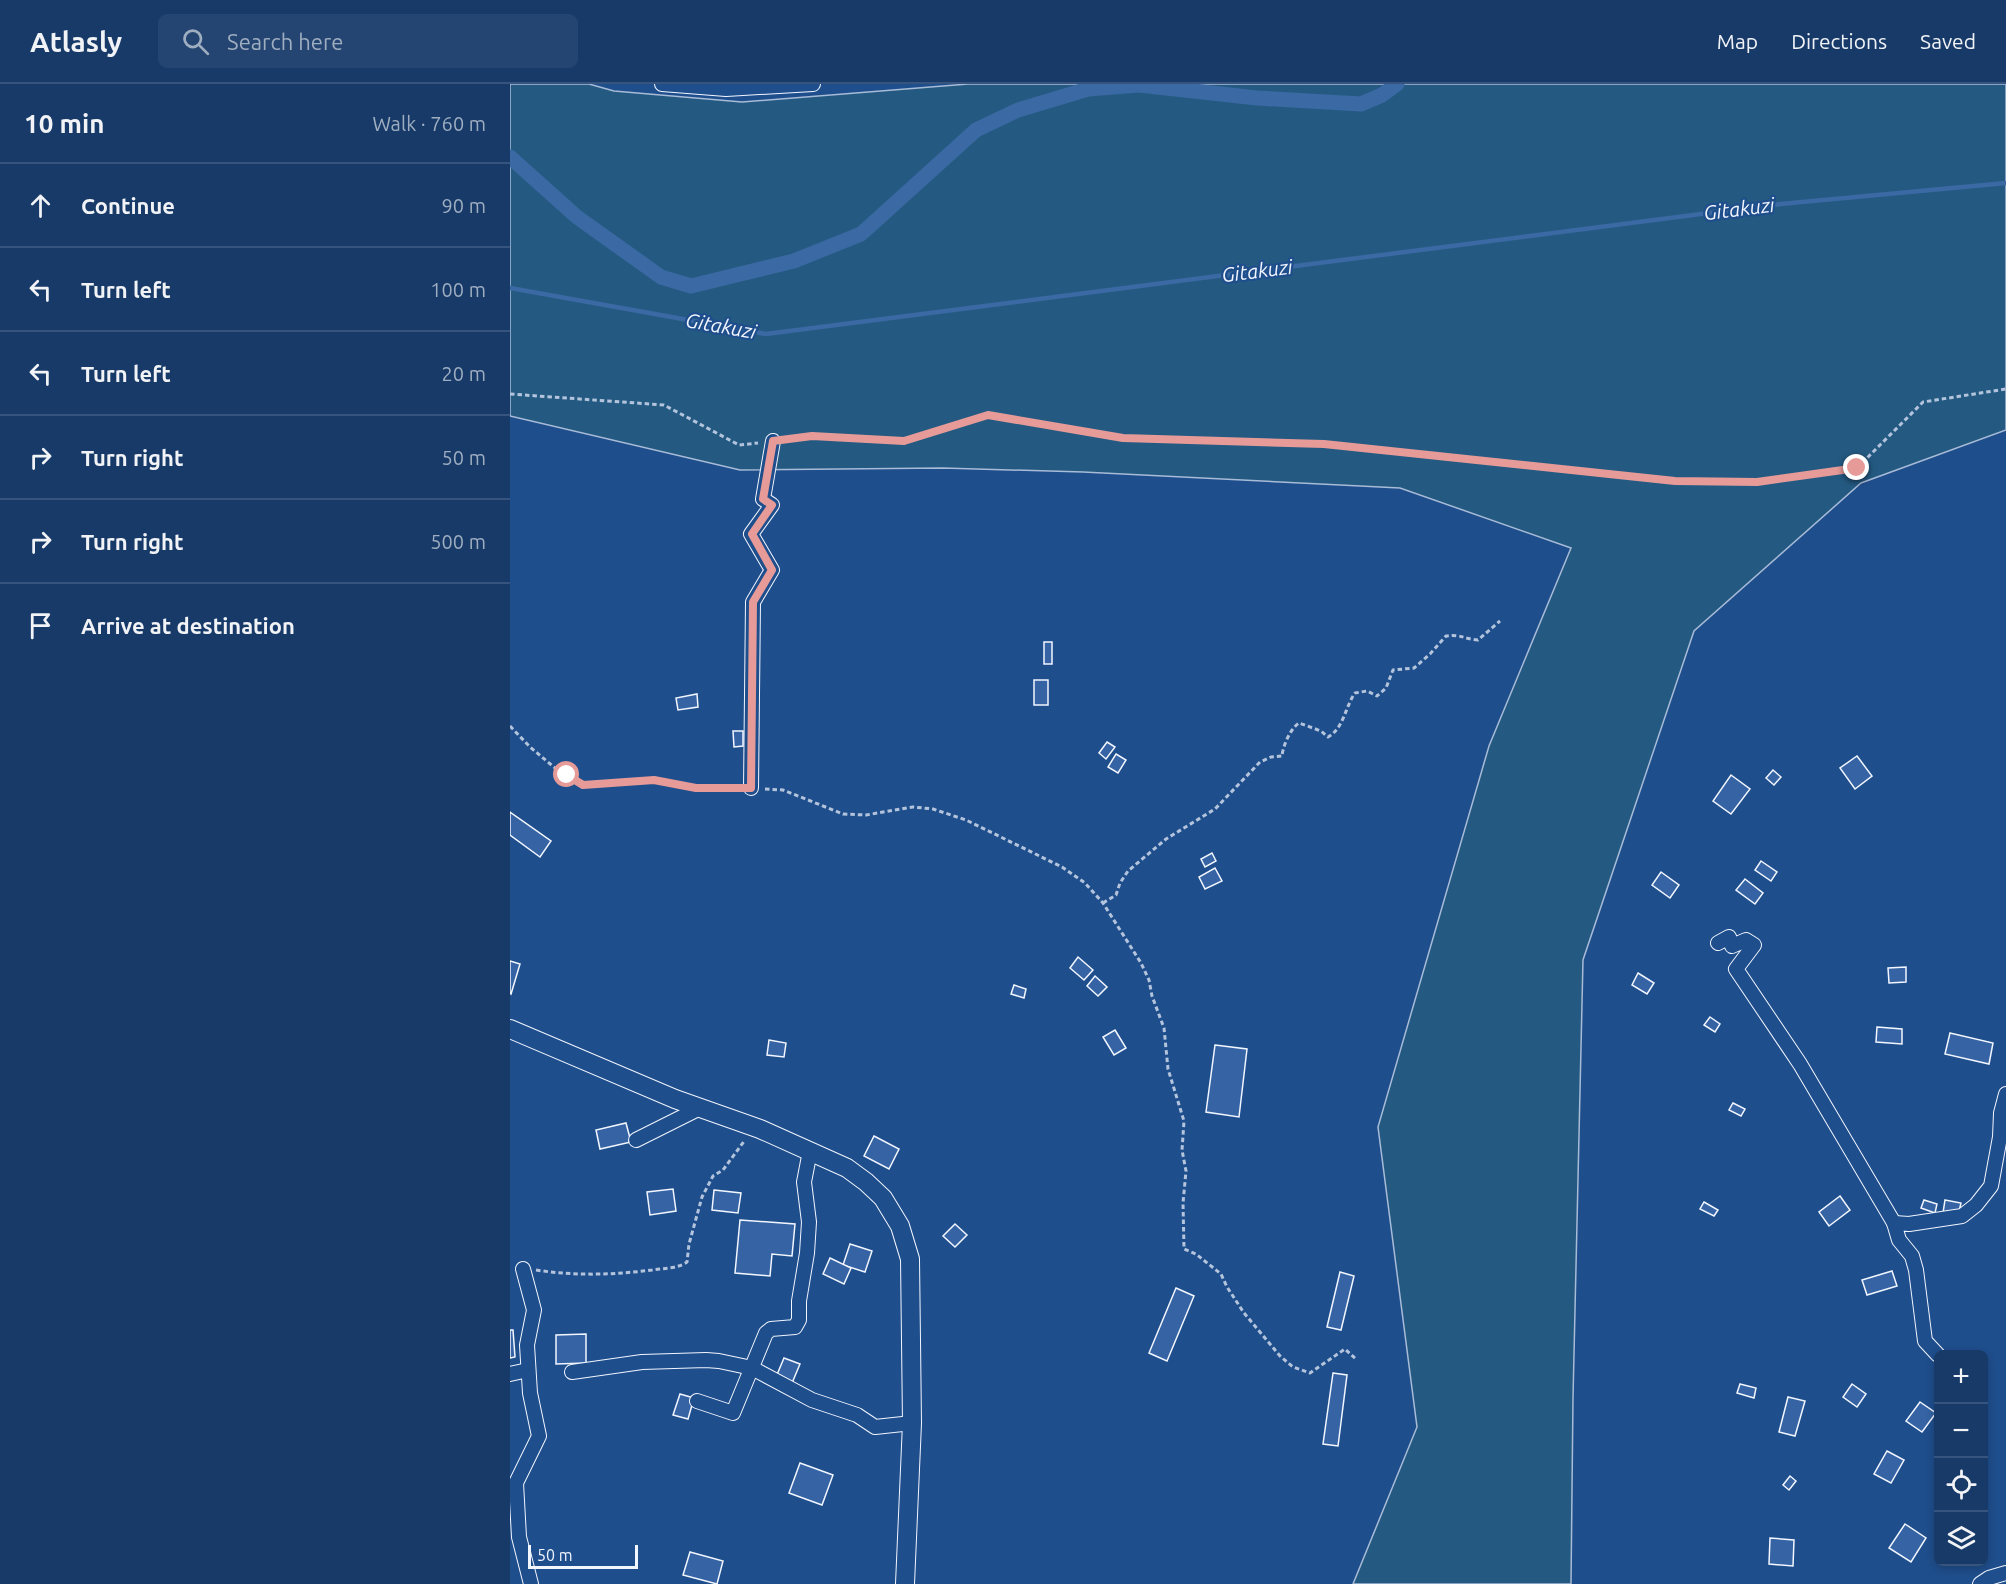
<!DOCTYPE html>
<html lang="en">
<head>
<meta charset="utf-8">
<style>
	:root { --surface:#173a69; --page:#244571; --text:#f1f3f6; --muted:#9eadc0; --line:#36547d }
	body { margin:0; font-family:Ubuntu,sans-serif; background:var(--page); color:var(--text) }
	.controls { position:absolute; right:18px; bottom:18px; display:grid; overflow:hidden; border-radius:9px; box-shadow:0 3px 9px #0003 }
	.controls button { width:54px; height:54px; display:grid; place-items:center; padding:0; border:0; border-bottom:2px solid var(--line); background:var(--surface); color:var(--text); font:30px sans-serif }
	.scale { position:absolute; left:18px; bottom:15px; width:110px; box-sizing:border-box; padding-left:6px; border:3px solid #f2f6ff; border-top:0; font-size:16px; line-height:21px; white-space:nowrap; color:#f2f6ff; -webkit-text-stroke:4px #1f4e8c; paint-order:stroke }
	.stop { position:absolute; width:18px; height:18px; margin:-14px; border:4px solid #e69b98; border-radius:50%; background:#fff }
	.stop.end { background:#e69b98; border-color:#fff; box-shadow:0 2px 6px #0008 }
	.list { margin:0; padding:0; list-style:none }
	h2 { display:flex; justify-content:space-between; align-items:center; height:78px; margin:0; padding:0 24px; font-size:26px }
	h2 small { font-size:20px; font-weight:400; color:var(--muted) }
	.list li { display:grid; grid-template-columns:39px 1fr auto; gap:18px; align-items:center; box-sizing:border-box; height:84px; padding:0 24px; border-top:2px solid var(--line) }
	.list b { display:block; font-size:22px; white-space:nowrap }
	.list em { font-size:20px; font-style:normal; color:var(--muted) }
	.icon { flex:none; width:33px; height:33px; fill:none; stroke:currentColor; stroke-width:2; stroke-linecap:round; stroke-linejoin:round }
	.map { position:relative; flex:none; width:1496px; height:1500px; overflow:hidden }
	header { display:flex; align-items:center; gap:36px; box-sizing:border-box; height:84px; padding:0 30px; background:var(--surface); border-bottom:2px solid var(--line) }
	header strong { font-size:28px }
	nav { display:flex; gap:33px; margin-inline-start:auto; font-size:21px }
	.search { width:420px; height:54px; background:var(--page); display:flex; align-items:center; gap:15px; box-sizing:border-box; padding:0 21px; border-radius:9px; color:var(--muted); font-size:22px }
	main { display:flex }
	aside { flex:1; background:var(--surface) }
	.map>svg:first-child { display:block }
	.green { fill:#245a82; stroke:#a8bbd7; stroke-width:1.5 }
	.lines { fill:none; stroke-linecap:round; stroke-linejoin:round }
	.stream { stroke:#3b69a3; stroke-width:4.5 }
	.canal { stroke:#3b69a3; stroke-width:15 }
	.building { fill:#3563a3; stroke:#f2f6ff; stroke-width:1.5 }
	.minor-casing { stroke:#f2f6ff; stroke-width:16 }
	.secondary-casing { stroke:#f2f6ff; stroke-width:20 }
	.path { stroke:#b3c4dc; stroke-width:3; stroke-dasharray:4.5 3; stroke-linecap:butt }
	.minor { stroke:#1f4e8c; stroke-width:14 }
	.secondary { stroke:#1f4e8c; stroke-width:18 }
	.route { stroke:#e69b98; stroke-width:8 }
	.labels { text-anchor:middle; stroke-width:4.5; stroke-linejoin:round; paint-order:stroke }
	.water-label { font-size:20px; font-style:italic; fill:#f2f6ff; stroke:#1f4e8c }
</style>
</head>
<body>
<header>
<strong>Atlasly</strong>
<div class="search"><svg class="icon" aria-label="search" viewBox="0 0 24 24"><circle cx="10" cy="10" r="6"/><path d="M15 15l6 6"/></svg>Search here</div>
<nav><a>Map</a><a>Directions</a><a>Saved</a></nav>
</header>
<main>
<aside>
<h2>10 min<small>Walk · 760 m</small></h2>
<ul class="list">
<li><svg class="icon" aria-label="ahead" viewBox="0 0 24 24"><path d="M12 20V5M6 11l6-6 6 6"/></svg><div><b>Continue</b></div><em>90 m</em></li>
<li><svg class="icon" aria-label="left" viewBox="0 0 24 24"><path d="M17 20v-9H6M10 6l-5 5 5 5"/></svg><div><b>Turn left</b></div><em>100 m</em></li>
<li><svg class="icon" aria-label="left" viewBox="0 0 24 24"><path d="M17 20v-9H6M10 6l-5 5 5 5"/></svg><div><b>Turn left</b></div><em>20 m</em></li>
<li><svg class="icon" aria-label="right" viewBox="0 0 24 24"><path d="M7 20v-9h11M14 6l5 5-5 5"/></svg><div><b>Turn right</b></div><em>50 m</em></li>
<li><svg class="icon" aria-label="right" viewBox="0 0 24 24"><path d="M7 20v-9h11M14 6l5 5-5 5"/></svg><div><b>Turn right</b></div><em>500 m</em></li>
<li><svg class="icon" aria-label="arrive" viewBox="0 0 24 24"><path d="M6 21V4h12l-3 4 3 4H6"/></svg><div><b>Arrive at destination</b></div></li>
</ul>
</aside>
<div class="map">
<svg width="1496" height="1500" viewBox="0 0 1496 1500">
	<rect width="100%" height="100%" fill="#1f4e8c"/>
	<polygon class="green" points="0,0 79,0 104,7 232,18 458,0 1496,0 1496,346 1351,399 1184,547 1073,876 1063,1314 1061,1500 843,1500 907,1343 868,1043 979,662 1061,464 890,404 573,388 433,384 230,386 0,332"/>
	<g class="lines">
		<polyline class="stream" points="0,204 256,250 1261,121 1496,99"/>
		<polyline class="canal" points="0,73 67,133 151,193 181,202 284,177 351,150 466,46 508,26 578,5 629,1 747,14 851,20 872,11 887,0"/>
	</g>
	<g class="building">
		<rect x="534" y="558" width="8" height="22"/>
		<rect x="524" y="596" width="14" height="25"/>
		<polygon points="187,610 188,623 168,626 166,614"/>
		<polygon points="223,647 233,647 233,662 224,663"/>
		<polygon points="597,658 605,663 596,675 589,669"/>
		<polygon points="606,670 616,676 608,689 598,683"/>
		<polygon points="1347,672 1362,692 1345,705 1330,684"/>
		<polygon points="1263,686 1271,693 1264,701 1256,694"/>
		<polygon points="1221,691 1240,705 1221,730 1203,717"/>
		<polygon points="0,728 41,757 30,773 0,751"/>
		<polygon points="702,769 706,777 695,783 691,775"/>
		<polygon points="1251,777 1267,788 1261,797 1245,786"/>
		<polygon points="705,784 712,797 695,805 689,793"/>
		<polygon points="1151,788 1169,801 1160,814 1142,801"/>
		<polygon points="1235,795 1253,809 1245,820 1226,806"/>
		<polygon points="568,873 583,886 574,896 560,884"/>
		<polygon points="0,877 10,880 1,910 0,909"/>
		<polygon points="1396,883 1396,898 1379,899 1378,884"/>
		<polygon points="1128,889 1144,899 1137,910 1122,901"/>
		<polygon points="585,892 597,903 588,912 577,902"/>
		<polygon points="504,901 516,905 514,914 501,910"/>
		<polygon points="1200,933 1210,940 1205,948 1194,941"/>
		<polygon points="1367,943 1392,945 1392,960 1366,958"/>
		<polygon points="605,946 616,964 604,971 593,953"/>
		<polygon points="1440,949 1483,959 1479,980 1435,970"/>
		<polygon points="259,956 276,959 274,973 257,971"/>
		<polygon points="705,961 737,965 729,1033 696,1028"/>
		<polygon points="1223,1019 1235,1025 1231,1032 1219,1026"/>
		<polygon points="116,1039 121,1058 90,1065 86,1046"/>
		<polygon points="364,1052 389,1065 379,1085 354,1072"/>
		<polygon points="163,1105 166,1127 140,1131 137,1108"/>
		<polygon points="204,1106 231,1109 228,1129 202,1126"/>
		<polygon points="1330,1112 1340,1126 1319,1142 1309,1128"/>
		<polygon points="1414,1116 1427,1120 1425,1129 1411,1124"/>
		<polygon points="1435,1116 1451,1119 1448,1132 1433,1129"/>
		<polygon points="1194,1118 1208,1126 1204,1132 1190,1125"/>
		<polygon points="230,1136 285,1140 282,1172 262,1170 260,1192 225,1189"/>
		<polygon points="445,1140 457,1151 445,1163 433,1152"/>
		<polygon points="340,1160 362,1167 355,1188 333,1181"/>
		<polygon points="320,1174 341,1184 334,1200 313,1190"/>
		<polygon points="1382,1187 1387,1202 1357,1211 1352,1196"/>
		<polygon points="830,1188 844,1192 831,1246 817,1243"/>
		<polygon points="666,1204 684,1212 657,1277 639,1269"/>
		<polygon points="0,1246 3,1246 5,1273 0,1274"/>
		<polygon points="76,1250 76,1279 46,1280 46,1251"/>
		<polygon points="274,1274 290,1280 282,1299 266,1293"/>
		<polygon points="823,1289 837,1291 828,1362 813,1360"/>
		<polygon points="1230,1300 1246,1304 1244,1314 1227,1309"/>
		<polygon points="1342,1300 1356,1310 1347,1323 1333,1313"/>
		<polygon points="170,1310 184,1314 178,1335 163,1331"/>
		<polygon points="1278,1313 1295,1317 1285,1352 1269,1348"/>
		<polygon points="1410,1318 1426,1329 1412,1348 1396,1337"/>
		<polygon points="1377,1367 1394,1376 1381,1399 1364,1390"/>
		<polygon points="290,1379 323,1391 312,1421 279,1409"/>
		<polygon points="1280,1392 1286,1397 1279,1406 1273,1401"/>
		<polygon points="1395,1440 1416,1454 1401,1478 1379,1464"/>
		<polygon points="1260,1454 1284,1456 1283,1482 1259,1480"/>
		<polygon points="180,1468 213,1477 207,1500 173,1491"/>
	</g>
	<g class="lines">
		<defs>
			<g id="minor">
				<polyline points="152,0 216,5 303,0"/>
				<polyline points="241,704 243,518 262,486 241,450 262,421 253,415 263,357"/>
				<polyline points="1208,859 1219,853 1222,862 1236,856 1244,861 1226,885 1290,980 1384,1139"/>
				<polyline points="126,1056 190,1024"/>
				<polyline points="13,1185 24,1226 17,1261 20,1309 29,1352 6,1399 9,1453 21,1500"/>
				<polyline points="1428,1271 1415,1257 1406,1186 1402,1172 1389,1156 1384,1139 1399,1140 1452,1132 1466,1121 1481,1102 1490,1053 1491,1029 1496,1010"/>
				<polyline points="62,1288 132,1278 196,1276 209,1277 242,1284 302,1316 347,1331 365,1343 402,1339"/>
				<polyline points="0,1290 18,1286"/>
				<polyline points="187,1317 223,1329 256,1249 261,1245 285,1243 289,1236 289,1217 297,1169 299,1138 294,1098 300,1067"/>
				<polyline points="1470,1500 1479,1494 1496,1489"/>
			</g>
			<polyline id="secondary" points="0,945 165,1015 250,1045 337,1084 356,1098 373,1114 390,1142 400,1175 402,1339 395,1500"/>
		</defs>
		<use href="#minor" class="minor-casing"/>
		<use href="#secondary" class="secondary-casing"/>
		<g class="path">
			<polyline points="0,310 154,321 229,361 248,359"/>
			<polyline points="276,355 301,352 394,357 479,331 613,354 814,360 1165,397 1247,398 1347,384 1413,318 1496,305"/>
			<polyline points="0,642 20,663 45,684 73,701 144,696 186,704 227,705"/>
			<polyline points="255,705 273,706 333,730 356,731 403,723 423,725 456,736 552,783 575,799 593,819 631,879 639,896 642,912 654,944 658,985 674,1037 672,1066 676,1087 673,1119 674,1165 686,1170 711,1190 717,1203 734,1229 770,1272 783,1283 800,1289 835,1265 847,1276"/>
			<path d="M593,819L606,811L610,799L618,787L656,755L705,725L750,678L761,673L772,672C773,662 780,645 789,639L811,647L818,653C834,644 835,623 845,609L857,607L867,612L876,604L883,586L904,584L920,570L936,552C952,550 953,555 968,556L990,537"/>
			<path d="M26,1186C65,1192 103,1191 142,1186C154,1184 167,1185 177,1178L179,1160L192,1113L203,1092L213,1086L235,1056"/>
		</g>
		<use href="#minor" class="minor"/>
		<use href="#secondary" class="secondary"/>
	</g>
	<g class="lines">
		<polyline class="route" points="57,691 73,701 144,696 186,704 241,704 243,518 262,486 242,450 262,421 253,415 263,357 302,352 394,357 478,331 613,354 814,360 1165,397 1247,398 1347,384"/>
	</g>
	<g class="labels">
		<g class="water-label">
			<text transform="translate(1229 125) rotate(-7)" y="7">Gitakuzi</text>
			<text transform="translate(747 187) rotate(-7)" y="7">Gitakuzi</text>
			<text transform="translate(211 242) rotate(10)" y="7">Gitakuzi</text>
		</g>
	</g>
</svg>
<div class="controls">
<button>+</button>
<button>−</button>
<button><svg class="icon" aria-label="locate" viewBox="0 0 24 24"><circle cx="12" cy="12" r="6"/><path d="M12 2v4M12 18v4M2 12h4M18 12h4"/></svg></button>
<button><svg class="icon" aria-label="layers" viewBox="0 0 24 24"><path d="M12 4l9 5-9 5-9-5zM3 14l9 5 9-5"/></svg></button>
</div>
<div class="scale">50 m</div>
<div class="stop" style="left:57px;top:691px"></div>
<div class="stop end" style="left:1347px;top:384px"></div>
</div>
</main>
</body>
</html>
